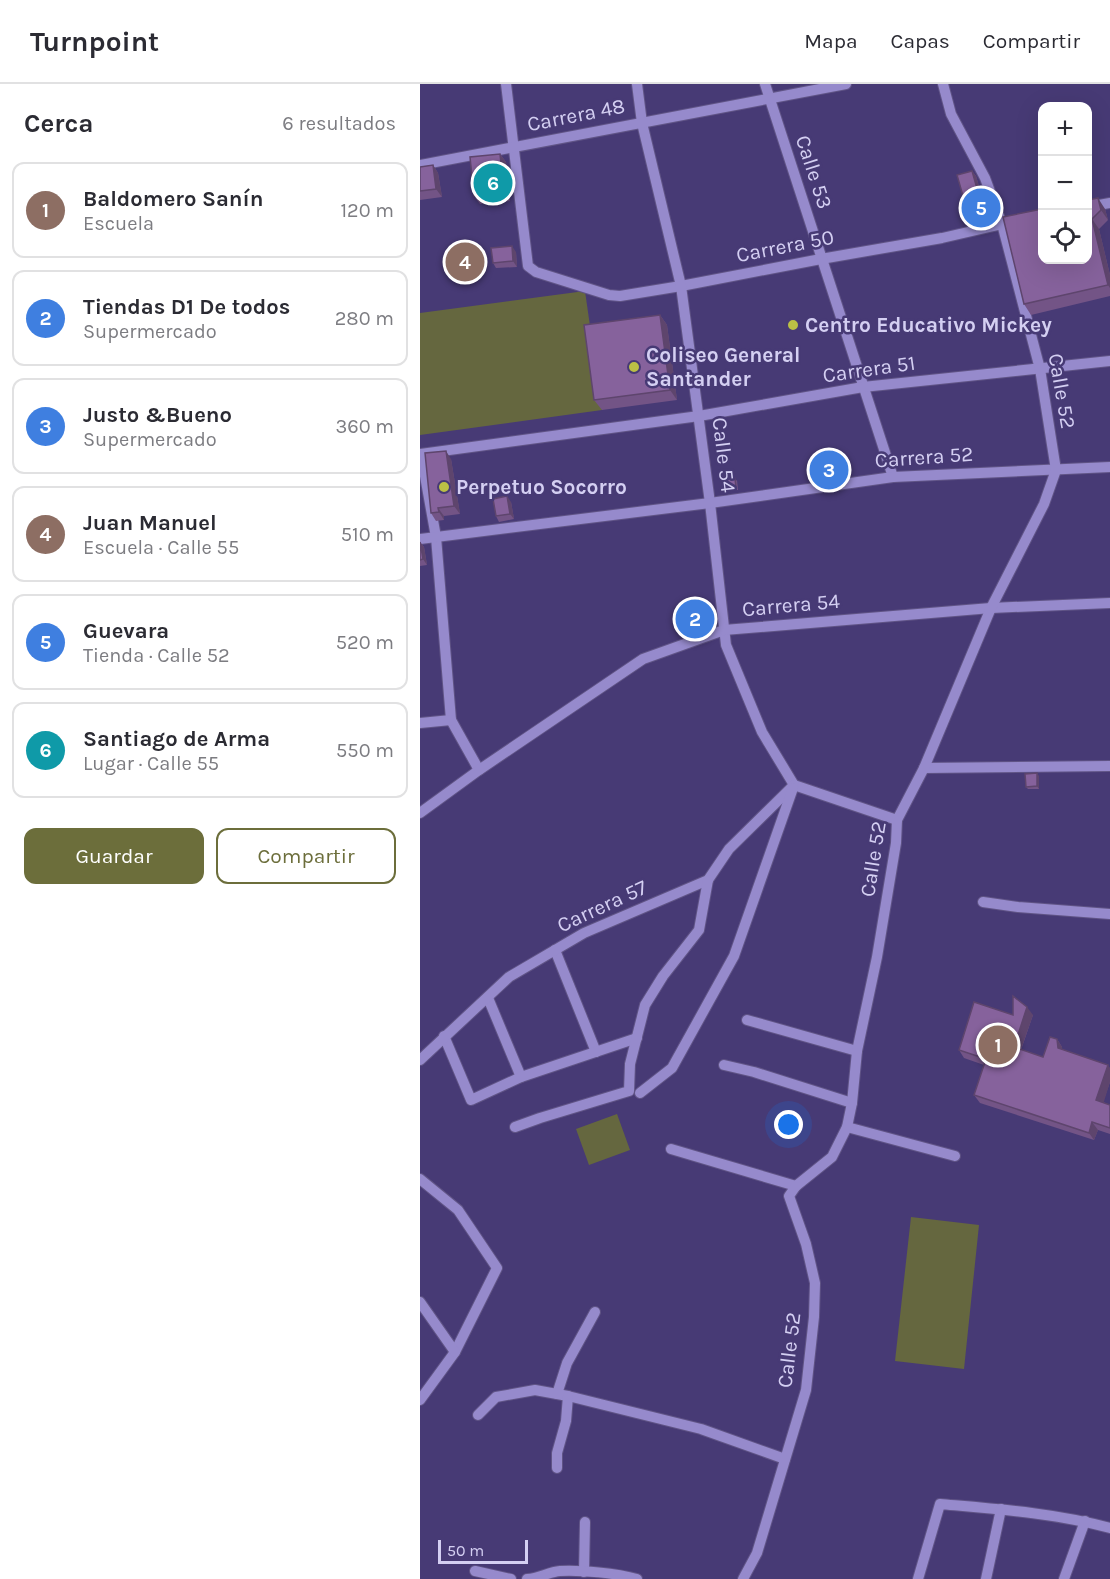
<!DOCTYPE html>
<html lang="es">
<head>
<meta charset="utf-8">
<style>
	:root { --surface:#fff; --page:#f7f7f7; --text:#2b2b33; --muted:#7c7c81; --line:#e1e1e2; --accent:#6c6e3b }
	body { margin:0; font-family:Karla,sans-serif; background:var(--page); color:var(--text) }
	.controls { position:absolute; right:18px; top:18px; display:grid; overflow:hidden; border-radius:12px; box-shadow:0 6px 24px #0002 }
	.controls button { width:54px; height:54px; display:grid; place-items:center; padding:0; border:0; border-bottom:2px solid var(--line); background:var(--surface); color:var(--text); font:30px sans-serif }
	.scale { position:absolute; left:18px; bottom:15px; width:90px; box-sizing:border-box; padding-left:6px; border:3px solid #d4cff2; border-top:0; font-size:16px; line-height:21px; white-space:nowrap; color:#d4cff2; -webkit-text-stroke:4px #473a75; paint-order:stroke }
	.you { position:absolute; left:369px; top:1041px; width:21px; height:21px; margin:-15px; border:4px solid #fff; border-radius:50%; background:#1a73e8; box-shadow:0 0 0 9px #1a73e833 }
	.badge { display:grid; place-items:center; width:39px; height:39px; border-radius:50%; background:var(--accent); color:#fff; font-size:20px; font-weight:700 }
	.pin { position:absolute; translate:-50% -50%; border:3px solid #fff; box-shadow:0 2px 6px #0006 }
	.list { margin:0; padding:0; list-style:none }
	h2 { display:flex; justify-content:space-between; align-items:center; height:78px; margin:0; padding:0 24px; font-size:26px }
	h2 small { font-size:20px; font-weight:400; color:var(--muted) }
	.list li { display:grid; grid-template-columns:39px 1fr auto; gap:18px; align-items:center; box-sizing:border-box; height:96px; margin:0 12px 12px; padding:0 12px; border:2px solid var(--line); border-radius:12px }
	.list b { display:block; font-size:22px; white-space:nowrap }
	.list p { margin:0; font-size:20px; white-space:nowrap; color:var(--muted) }
	.list em { font-size:20px; font-style:normal; color:var(--muted) }
	.actions { display:flex; gap:12px; padding:18px 24px }
	.actions a { flex:1; padding:14px 0; border:2px solid var(--accent); border-radius:12px; text-align:center; font-size:21px; color:var(--accent) }
	.actions .main { background:var(--accent); color:#fff }
	.icon { flex:none; width:33px; height:33px; fill:none; stroke:currentColor; stroke-width:2; stroke-linecap:round; stroke-linejoin:round }
	.map { position:relative; flex:none; width:690px; height:1495px; overflow:hidden }
	header { display:flex; align-items:center; gap:36px; box-sizing:border-box; height:84px; padding:0 30px; background:var(--surface); border-bottom:2px solid var(--line) }
	header strong { font-size:28px }
	nav { display:flex; gap:33px; margin-inline-start:auto; font-size:21px }
	main { display:flex }
	aside { flex:1; background:var(--surface) }
	.map>svg:first-child { display:block }
	.garden { fill:#65673f }
	.lines { fill:none; stroke-linecap:round; stroke-linejoin:round }
	.minor-casing { stroke:#605486; stroke-width:12 }
	.minor { stroke:#968acc; stroke-width:10 }
	.wall { fill:#735486 }
	.shaded-wall { fill:#5e456d }
	.building { fill:#86629c; stroke:#5e456d; stroke-width:1.5 }
	.poi-dot { fill:#bbc045; stroke:#473a75; stroke-width:2 }
	.labels { text-anchor:middle; stroke-width:5; stroke-linejoin:round; paint-order:stroke }
	.street-label { font-size:21px; fill:#d4cff2; stroke:#473a75 }
	.poi-label { font-size:21px; font-weight:bold; fill:#d4cff2; stroke:#473a75; text-anchor:start }
</style>
</head>
<body>
<header>
<strong>Turnpoint</strong>
<nav><a>Mapa</a><a>Capas</a><a>Compartir</a></nav>
</header>
<main>
<aside>
<h2>Cerca<small>6 resultados</small></h2>
<ul class="list">
<li><span class="badge" style="background:#8d6e63">1</span><div><b>Baldomero Sanín</b><p>Escuela</p></div><em>120 m</em></li>
<li><span class="badge" style="background:#3f7fe0">2</span><div><b>Tiendas D1 De todos</b><p>Supermercado</p></div><em>280 m</em></li>
<li><span class="badge" style="background:#3f7fe0">3</span><div><b>Justo &amp;Bueno</b><p>Supermercado</p></div><em>360 m</em></li>
<li><span class="badge" style="background:#8d6e63">4</span><div><b>Juan Manuel</b><p>Escuela · Calle 55</p></div><em>510 m</em></li>
<li><span class="badge" style="background:#3f7fe0">5</span><div><b>Guevara</b><p>Tienda · Calle 52</p></div><em>520 m</em></li>
<li><span class="badge" style="background:#0f9aa8">6</span><div><b>Santiago de Arma</b><p>Lugar · Calle 55</p></div><em>550 m</em></li>
</ul>
<div class="actions"><a class="main">Guardar</a><a>Compartir</a></div>
</aside>
<div class="map">
<svg width="690" height="1495" viewBox="0 0 690 1495">
	<rect width="100%" height="100%" fill="#473a75"/>
	<g class="garden">
		<polygon points="165,207 182,326 0,351 0,229"/>
		<polygon points="197,1030 210,1066 169,1081 156,1045"/>
		<polygon points="491,1133 559,1141 544,1285 475,1277"/>
	</g>
	<g class="lines">
		<defs>
			<g id="minor">
				<polyline points="86,0 108,182 116,188 189,211 200,212 261,202 401,175 522,154 587,139"/>
				<polyline points="217,0 222,39 261,202 290,419 306,561 342,648 374,701"/>
				<polyline points="345,0 473,393"/>
				<polyline points="0,81 426,0"/>
				<polyline points="668,123 690,119"/>
				<polyline points="0,370 279,332 443,303 690,277"/>
				<polyline points="1,370 16,453 31,636 59,686"/>
				<polyline points="0,455 290,419 473,393 690,383"/>
				<polyline points="0,639 31,636"/>
				<polyline points="504,684 690,682"/>
				<polyline points="374,701 477,736"/>
				<polyline points="0,729 59,686 223,575 304,546 571,524 690,519"/>
				<polyline points="563,818 598,823 690,830"/>
				<polyline points="135,866 176,968"/>
				<polyline points="68,914 101,993"/>
				<polyline points="327,936 437,967"/>
				<polyline points="24,952 51,1016 101,993 217,954"/>
				<polyline points="0,976 89,893 164,849 288,796 309,765 374,701"/>
				<polyline points="304,981 334,988 432,1019"/>
				<polyline points="220,1009 252,984 314,872 373,704"/>
				<polyline points="95,1043 120,1034 209,1007 210,980 225,921 243,892 279,846 288,796"/>
				<polyline points="427,1043 535,1072"/>
				<polyline points="251,1065 376,1102"/>
				<polyline points="0,1095 38,1126 77,1184 35,1268 0,1316"/>
				<polyline points="0,1218 35,1268"/>
				<polyline points="137,1310 147,1279 175,1228"/>
				<polyline points="58,1331 76,1313 115,1306 148,1312 281,1345 365,1375"/>
				<polyline points="137,1384 137,1369 146,1337 148,1312"/>
				<polyline points="55,1487 91,1495"/>
				<polyline points="164,1488 165,1438"/>
				<path d="M107,1495C119,1495 128,1488 140,1487C161,1486 196,1489 217,1495"/>
				<polyline points="323,1495 337,1469 386,1306 394,1233 395,1199 386,1160 369,1112 376,1102 412,1073 427,1043 432,1019 437,967 457,873 476,759 477,736 504,684 571,524 624,420 636,386 620,285 582,140 565,94 531,30 523,0"/>
				<path d="M498,1495L520,1420C577,1425 635,1429 690,1444"/>
				<polyline points="566,1495 581,1425"/>
				<polyline points="644,1495 665,1437"/>
			</g>
		</defs>
		<use href="#minor" class="minor-casing"/>
		<use href="#minor" class="minor"/>
	</g>
	<g class="wall">
		<polygon points="80,70 86,78 90,117 60,120 54,112"/>
		<polygon points="13,81 18,89 22,113 0,116 0,83"/>
		<polygon points="552,87 556,92 566,127 550,131 547,126"/>
		<polygon points="668,116 685,125 688,136 679,145 690,191 690,212 611,231 604,220"/>
		<polygon points="96,168 97,183 76,184 73,179"/>
		<polygon points="240,231 247,241 257,316 182,326 174,316"/>
		<polygon points="31,375 40,430 24,432 24,436 16,437 11,429"/>
		<polygon points="317,396 318,406 307,407 305,405"/>
		<polygon points="91,418 94,435 79,438 76,432"/>
		<polygon points="0,458 4,463 7,481 0,482"/>
		<polygon points="282,526 286,537 268,544 264,539"/>
		<polygon points="619,692 619,705 608,705 606,703"/>
		<polygon points="593,931 613,931 601,966 623,973 637,955 642,963 642,966 690,984 690,998 683,1018 690,1021 690,1050 678,1046 674,1056 560,1019 554,1011 564,981 544,974 539,966"/>
	</g>
	<g class="shaded-wall">
		<polygon points="80,70 86,78 90,117 84,109"/>
		<polygon points="13,81 18,89 22,113 16,105"/>
		<polygon points="552,87 556,92 566,127 562,122"/>
		<polygon points="678,114 685,125 688,136 681,126"/>
		<polygon points="672,135 679,145 690,191 690,204 688,201"/>
		<polygon points="92,162 96,168 97,183 93,177"/>
		<polygon points="240,231 247,241 257,316 250,306"/>
		<polygon points="26,367 31,375 40,430 34,422"/>
		<polygon points="87,412 91,418 94,435 90,430"/>
		<polygon points="18,424 24,432 24,436 19,428"/>
		<polygon points="0,458 4,463 7,481 3,475"/>
		<polygon points="278,520 282,526 286,537 283,532"/>
		<polygon points="617,689 619,692 619,705 617,702"/>
		<polygon points="607,923 613,931 599,971 594,963"/>
		<polygon points="637,955 642,963 643,972 638,964"/>
		<polygon points="688,981 690,984 690,998 682,1024 676,1016"/>
		<polygon points="672,1038 678,1046 674,1056 669,1049"/>
	</g>
	<g class="building">
		<polygon points="80,70 84,109 54,112 50,73"/>
		<polygon points="13,81 16,105 0,107 0,83"/>
		<polygon points="552,87 562,122 547,126 537,91"/>
		<polygon points="678,114 681,126 672,135 688,201 604,220 583,133 622,125 622,176 668,176 668,116"/>
		<polygon points="92,162 93,177 73,179 71,164"/>
		<polygon points="240,231 250,306 174,316 164,241"/>
		<polygon points="26,367 34,422 18,424 19,428 11,429 5,369"/>
		<polygon points="315,394 316,404 305,405 303,395"/>
		<polygon points="87,412 90,430 76,432 73,415"/>
		<polygon points="0,458 3,475 0,476"/>
		<polygon points="278,520 283,532 264,539 259,528"/>
		<polygon points="617,689 617,702 606,703 605,690"/>
		<polygon points="593,912 607,923 594,963 623,973 630,953 637,955 638,964 688,981 676,1016 690,1021 690,1044 672,1038 669,1049 554,1011 566,975 539,966 554,918 593,931"/>
	</g>
	<g class="poi-dot">
		<circle cx="373" cy="241" r="6"/>
		<circle cx="214" cy="283" r="6"/>
		<circle cx="24" cy="403" r="6"/>
	</g>
	<g class="labels">
		<g class="street-label">
			<text transform="translate(156 31) rotate(-11)" y="7">Carrera 48</text>
			<text transform="translate(394 88) rotate(72)" y="7">Calle 53</text>
			<text transform="translate(365 162) rotate(-11)" y="7">Carrera 50</text>
			<text transform="translate(449 285) rotate(-8)" y="7">Carrera 51</text>
			<text transform="translate(642 307) rotate(80)" y="7">Calle 52</text>
			<text transform="translate(304 371) rotate(83)" y="7">Calle 54</text>
			<text transform="translate(504 373) rotate(-4)" y="7">Carrera 52</text>
			<text transform="translate(371 521) rotate(-5)" y="7">Carrera 54</text>
			<text transform="translate(453 775) rotate(-81)" y="7">Calle 52</text>
			<text transform="translate(182 822) rotate(-25)" y="7">Carrera 57</text>
			<text transform="translate(369 1266) rotate(-83)" y="7">Calle 52</text>
		</g>
		<g class="poi-label">
			<text x="385" y="248">Centro Educativo Mickey</text>
			<text x="226" y="278">Coliseo General<tspan x="226" dy="24">Santander</tspan></text>
			<text x="36" y="410">Perpetuo Socorro</text>
		</g>
	</g>
</svg>
<div class="controls">
<button>+</button>
<button>−</button>
<button><svg class="icon" aria-label="locate" viewBox="0 0 24 24"><circle cx="12" cy="12" r="6"/><path d="M12 2v4M12 18v4M2 12h4M18 12h4"/></svg></button>
</div>
<div class="scale">50 m</div>
<div class="you"></div>
<div class="pin badge" style="left:578px;top:961px;background:#8d6e63">1</div>
<div class="pin badge" style="left:275px;top:535px;background:#3f7fe0">2</div>
<div class="pin badge" style="left:409px;top:386px;background:#3f7fe0">3</div>
<div class="pin badge" style="left:45px;top:178px;background:#8d6e63">4</div>
<div class="pin badge" style="left:561px;top:124px;background:#3f7fe0">5</div>
<div class="pin badge" style="left:73px;top:99px;background:#0f9aa8">6</div>
</div>
</main>
</body>
</html>
